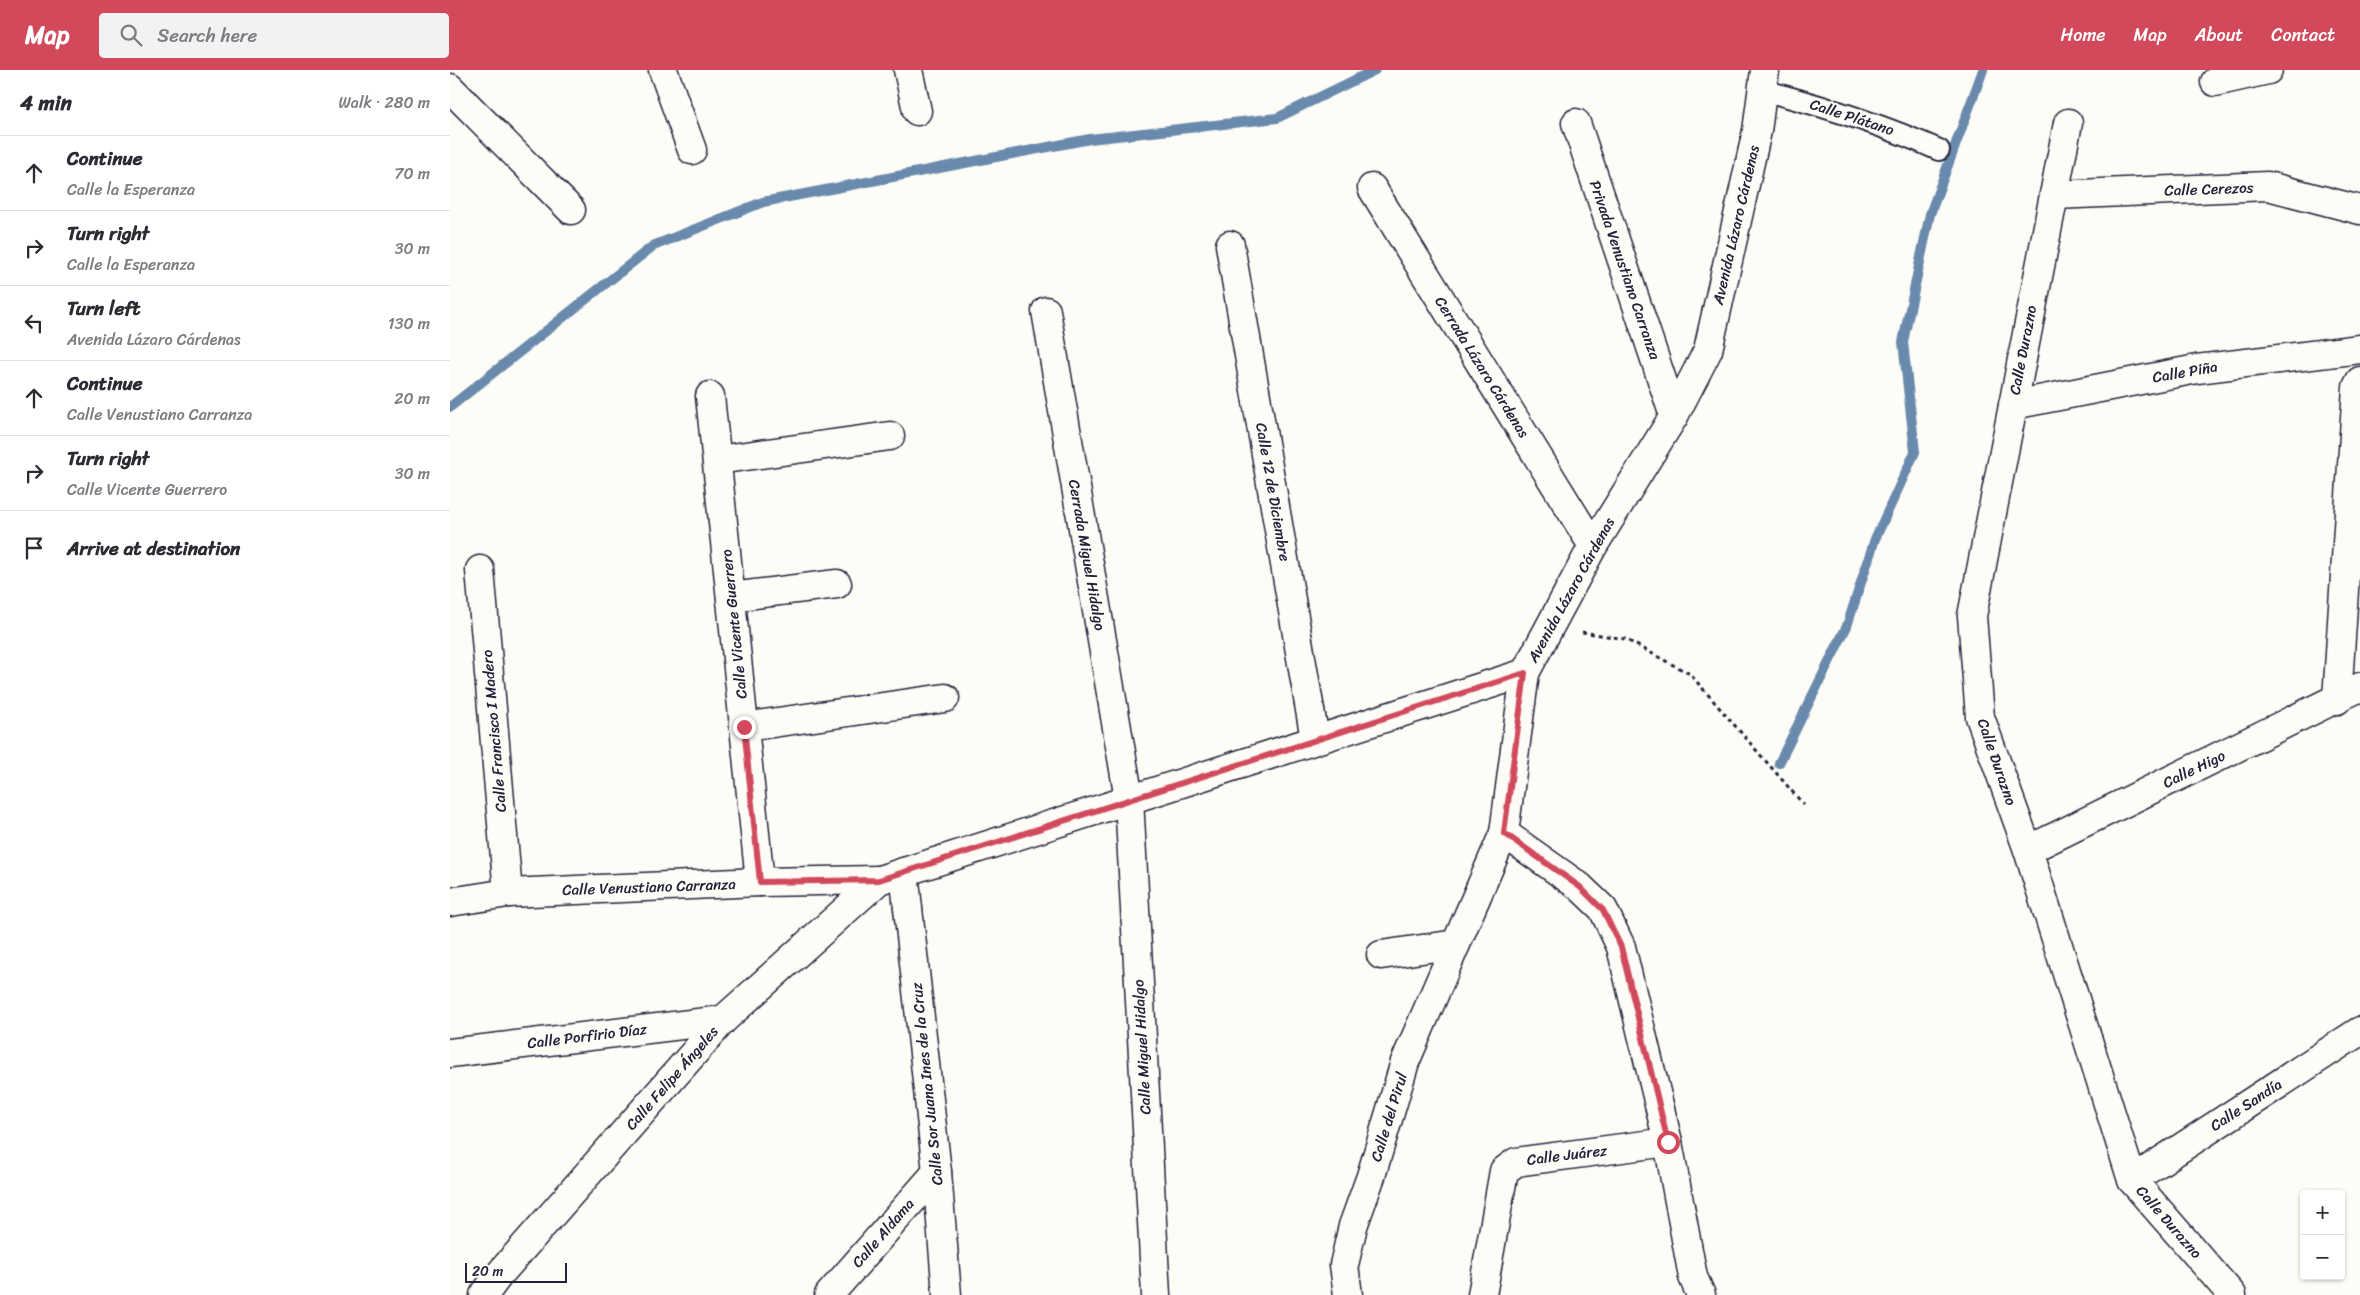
<!DOCTYPE html>
<html lang="en">
<head>
<meta charset="utf-8">
<style>
	:root { --surface:#fff; --page:#f2f2f3; --text:#2b2b33; --muted:#7c7c81; --line:#e1e1e2; --accent:#d1495b }
	body { margin:0; font-family:Sriracha,sans-serif; background:var(--page); color:var(--text) }
	.controls { position:absolute; right:15px; bottom:15px; display:grid; overflow:hidden; border-radius:5px; box-shadow:0 1px 4px #0004 }
	.controls button { width:45px; height:45px; display:grid; place-items:center; padding:0; border:0; border-bottom:1px solid var(--line); background:var(--surface); color:var(--text); font:25px sans-serif }
	.scale { position:absolute; left:15px; bottom:12px; width:102px; box-sizing:border-box; padding-left:5px; border:2px solid #22223b; border-top:0; font-size:14px; line-height:18px; white-space:nowrap; color:#22223b; -webkit-text-stroke:4px #fdfcf7; paint-order:stroke }
	.stop { position:absolute; width:15px; height:15px; margin:-11px; border:4px solid #d1495b; border-radius:50%; background:#fff }
	.stop.end { background:#d1495b; border-color:#fff; box-shadow:0 1px 5px #0008 }
	.list { margin:0; padding:0; list-style:none }
	h2 { display:flex; justify-content:space-between; align-items:center; height:65px; margin:0; padding:0 20px; font-size:21px }
	h2 small { font-size:16px; font-weight:400; color:var(--muted) }
	.list li { display:grid; grid-template-columns:32px 1fr auto; gap:15px; align-items:center; box-sizing:border-box; height:75px; padding:0 20px; border-top:1px solid var(--line) }
	.list b { display:block; font-size:19px; white-space:nowrap }
	.list p { margin:0; font-size:16px; white-space:nowrap; color:var(--muted) }
	.list em { font-size:16px; font-style:normal; color:var(--muted) }
	.icon { flex:none; width:28px; height:28px; fill:none; stroke:currentColor; stroke-width:2; stroke-linecap:round; stroke-linejoin:round }
	.map { position:relative; flex:none; width:1910px; height:1225px; overflow:hidden }
	header { display:flex; align-items:center; gap:30px; box-sizing:border-box; height:70px; padding:0 25px; background:var(--accent); color:#fff }
	header strong { font-size:24px }
	nav { display:flex; gap:28px; margin-inline-start:auto; font-size:18px }
	.search { width:350px; height:45px; background:var(--page); display:flex; align-items:center; gap:12px; box-sizing:border-box; padding:0 18px; border-radius:5px; color:var(--muted); font-size:19px }
	main { display:flex }
	aside { flex:1; background:var(--surface) }
	.map>svg:first-child { display:block }
	.lines { fill:none; stroke-linecap:round; stroke-linejoin:round }
	.stream { stroke:#698aac; stroke-width:10 }
	.pedestrian-casing { stroke:#22223b; stroke-width:24 }
	.minor-casing { stroke:#22223b; stroke-width:31 }
	.tertiary-casing { stroke:#22223b; stroke-width:31 }
	.path { stroke:#22223b; stroke-width:3; stroke-dasharray:4 4; stroke-linecap:butt }
	.pedestrian { stroke:#fdfcf7; stroke-width:20 }
	.minor { stroke:#fdfcf7; stroke-width:28 }
	.tertiary { stroke:#fdfcf7; stroke-width:28 }
	.route { stroke:#d1495b; stroke-width:6 }
	.labels { text-anchor:middle; stroke-width:4; stroke-linejoin:round; paint-order:stroke }
	.street-label { font-size:15px; fill:#22223b; stroke:#fdfcf7 }
</style>
</head>
<body>
<header>
<strong>Map</strong>
<div class="search"><svg class="icon" aria-label="search" viewBox="0 0 24 24"><circle cx="10" cy="10" r="6"/><path d="M15 15l6 6"/></svg>Search here</div>
<nav><a>Home</a><a>Map</a><a>About</a><a>Contact</a></nav>
</header>
<main>
<aside>
<h2>4 min<small>Walk · 280 m</small></h2>
<ul class="list">
<li><svg class="icon" aria-label="ahead" viewBox="0 0 24 24"><path d="M12 20V5M6 11l6-6 6 6"/></svg><div><b>Continue</b><p>Calle la Esperanza</p></div><em>70 m</em></li>
<li><svg class="icon" aria-label="right" viewBox="0 0 24 24"><path d="M7 20v-9h11M14 6l5 5-5 5"/></svg><div><b>Turn right</b><p>Calle la Esperanza</p></div><em>30 m</em></li>
<li><svg class="icon" aria-label="left" viewBox="0 0 24 24"><path d="M17 20v-9H6M10 6l-5 5 5 5"/></svg><div><b>Turn left</b><p>Avenida Lázaro Cárdenas</p></div><em>130 m</em></li>
<li><svg class="icon" aria-label="ahead" viewBox="0 0 24 24"><path d="M12 20V5M6 11l6-6 6 6"/></svg><div><b>Continue</b><p>Calle Venustiano Carranza</p></div><em>20 m</em></li>
<li><svg class="icon" aria-label="right" viewBox="0 0 24 24"><path d="M7 20v-9h11M14 6l5 5-5 5"/></svg><div><b>Turn right</b><p>Calle Vicente Guerrero</p></div><em>30 m</em></li>
<li><svg class="icon" aria-label="arrive" viewBox="0 0 24 24"><path d="M6 21V4h12l-3 4 3 4H6"/></svg><div><b>Arrive at destination</b></div></li>
</ul>
</aside>
<div class="map">
<svg width="1910" height="1225" viewBox="0 0 1910 1225">
	<rect width="100%" height="100%" fill="#fdfcf7"/>
	<filter id="ink" filterUnits="userSpaceOnUse"><feTurbulence type="fractalNoise" baseFrequency=".02" numOctaves="2"/><feDisplacementMap in="SourceGraphic" scale="10" xChannelSelector="R" yChannelSelector="G"/><feConvolveMatrix kernelMatrix="1 2 1 2 8 2 1 2 1" color-interpolation-filters="sRGB"/></filter>
	<g filter="url(#ink)">
		<g class="lines">
			<g class="stream">
				<polyline points="0,337 203,176 313,132 640,69 827,48 925,0"/>
				<polyline points="1329,693 1397,556 1425,469 1465,382 1453,272 1480,144 1533,0"/>
			</g>
			<defs>
				<path id="pedestrian" d="M1312,20C1374,36 1431,54 1489,80"/>
				<g id="minor">
					<polyline points="213,0 242,80"/>
					<polyline points="458,0 467,41"/>
					<polyline points="1765,12 1818,0"/>
					<polyline points="0,18 121,140"/>
					<polyline points="1126,53 1224,346"/>
					<polyline points="1618,53 1522,546 1530,647 1578,780 1682,1110 1782,1225"/>
					<polyline points="922,118 1143,476"/>
					<polyline points="1604,125 1818,116 1910,140"/>
					<polyline points="780,175 865,669"/>
					<polyline points="596,241 679,729 706,1225"/>
					<polyline points="260,326 310,812"/>
					<polyline points="1563,335 1747,299 1910,279"/>
					<polyline points="267,390 440,366"/>
					<polyline points="30,500 58,823"/>
					<polyline points="281,527 387,514"/>
					<polyline points="1887,630 1907,317 1910,311"/>
					<polyline points="294,657 495,628"/>
					<polyline points="1578,780 1910,617"/>
					<polyline points="0,832 58,823 310,812 429,810"/>
					<polyline points="931,885 1006,874"/>
					<polyline points="0,983 273,950"/>
					<polyline points="1682,1110 1910,961"/>
					<polyline points="379,1225 487,1102"/>
					<polyline points="898,1225 894,1195 903,1156 921,1106 955,992 1054,763"/>
					<polyline points="1032,1225 1054,1101 1066,1092 1218,1072"/>
				</g>
				<g id="tertiary">
					<polyline points="1075,603 1054,763 1130,817 1153,839 1171,877 1218,1072 1243,1207 1251,1225"/>
					<polyline points="454,802 487,1102 497,1225"/>
					<polyline points="34,1225 48,1206 273,950 429,810 1075,603 1143,476 1224,346 1258,280 1307,61 1315,0"/>
				</g>
			</defs>
			<use href="#pedestrian" class="pedestrian-casing"/>
			<use href="#minor" class="minor-casing"/>
			<use href="#tertiary" class="tertiary-casing"/>
			<polyline class="path" points="1132,562 1175,569 1240,604 1354,735"/>
			<use href="#pedestrian" class="pedestrian"/>
			<use href="#minor" class="minor"/>
			<use href="#tertiary" class="tertiary"/>
		</g>
	</g>
	<g class="lines" filter="url(#ink)">
		<polyline class="route" points="294,657 310,812 429,810 1075,603 1054,763 1130,817 1153,840 1171,877 1218,1072"/>
	</g>
	<g class="labels">
		<g class="street-label">
			<text transform="translate(1402 47) rotate(18)" y="5">Calle Plátano</text>
			<text transform="translate(1759 119) rotate(-2)" y="5">Calle Cerezos</text>
			<text transform="translate(1286 155) rotate(-77)" y="5">Avenida Lázaro Cárdenas</text>
			<text transform="translate(1175 200) rotate(71)" y="5">Privada Venustiano Carranza</text>
			<text transform="translate(1573 280) rotate(-79)" y="5">Calle Durazno</text>
			<text transform="translate(1032 297) rotate(58)" y="5">Cerrada Lázaro Cárdenas</text>
			<text transform="translate(1735 302) rotate(-10)" y="5">Calle Piña</text>
			<text transform="translate(823 422) rotate(80)" y="5">Calle 12 de Diciembre</text>
			<text transform="translate(637 485) rotate(80)" y="5">Cerrada Miguel Hidalgo</text>
			<text transform="translate(1121 520) rotate(-61)" y="5">Avenida Lázaro Cárdenas</text>
			<text transform="translate(284 554) rotate(-96)" y="5">Calle Vicente Guerrero</text>
			<text transform="translate(44 661) rotate(-95)" y="5">Calle Francisco I Madero</text>
			<text transform="translate(1547 692) rotate(71)" y="5">Calle Durazno</text>
			<text transform="translate(1744 699) rotate(-26)" y="5">Calle Higo</text>
			<text transform="translate(199 817) rotate(-2)" y="5">Calle Venustiano Carranza</text>
			<text transform="translate(137 966) rotate(-7)" y="5">Calle Porfirio Díaz</text>
			<text transform="translate(692 977) rotate(-93)" y="5">Calle Miguel Hidalgo</text>
			<text transform="translate(222 1008) rotate(-49)" y="5">Calle Felipe Ángeles</text>
			<text transform="translate(477 1014) rotate(-96)" y="5">Calle Sor Juana Ines de la Cruz</text>
			<text transform="translate(1796 1035) rotate(-33)" y="5">Calle Sandía</text>
			<text transform="translate(939 1047) rotate(-73)" y="5">Calle del Pirul</text>
			<text transform="translate(1117 1085) rotate(-7)" y="5">Calle Juárez</text>
			<text transform="translate(1719 1152) rotate(49)" y="5">Calle Durazno</text>
			<text transform="translate(433 1163) rotate(-49)" y="5">Calle Aldama</text>
		</g>
	</g>
</svg>
<div class="controls">
<button>+</button>
<button>−</button>
</div>
<div class="scale">20 m</div>
<div class="stop" style="left:1218px;top:1072px"></div>
<div class="stop end" style="left:294px;top:657px"></div>
</div>
</main>
</body>
</html>
